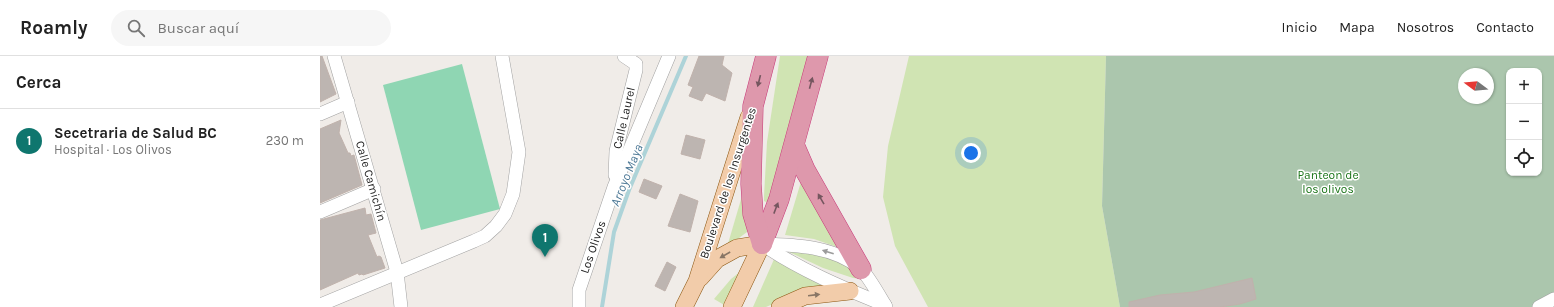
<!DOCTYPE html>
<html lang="es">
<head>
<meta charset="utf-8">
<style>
	:root { --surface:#fff; --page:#f6f6f6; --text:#222; --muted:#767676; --line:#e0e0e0; --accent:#0f766e }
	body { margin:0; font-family:Karla,sans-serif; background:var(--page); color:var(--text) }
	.controls { position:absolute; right:12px; top:12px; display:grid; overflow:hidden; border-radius:8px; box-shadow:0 1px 3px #0004 }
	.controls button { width:36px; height:36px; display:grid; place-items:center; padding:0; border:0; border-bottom:1px solid var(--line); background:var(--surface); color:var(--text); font:20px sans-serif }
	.compass { position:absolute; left:1138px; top:12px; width:36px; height:36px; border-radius:50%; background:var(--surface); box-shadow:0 1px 3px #0004; rotate:286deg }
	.you { position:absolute; left:651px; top:97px; width:14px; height:14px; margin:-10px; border:3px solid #fff; border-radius:50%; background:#1a73e8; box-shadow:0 0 0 6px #1a73e833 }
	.badge { display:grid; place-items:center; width:26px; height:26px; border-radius:50%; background:var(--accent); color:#fff; font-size:13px; font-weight:700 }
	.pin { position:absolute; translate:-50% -33px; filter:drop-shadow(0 1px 2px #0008) }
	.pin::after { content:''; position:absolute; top:21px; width:14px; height:12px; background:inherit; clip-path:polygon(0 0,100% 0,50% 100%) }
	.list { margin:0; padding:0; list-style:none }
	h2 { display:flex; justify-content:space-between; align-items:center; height:52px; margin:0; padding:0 16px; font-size:17px }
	h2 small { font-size:13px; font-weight:400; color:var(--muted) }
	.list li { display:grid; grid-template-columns:26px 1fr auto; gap:12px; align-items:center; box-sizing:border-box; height:64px; padding:0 16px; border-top:1px solid var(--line) }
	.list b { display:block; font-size:15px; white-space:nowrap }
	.list p { margin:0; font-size:13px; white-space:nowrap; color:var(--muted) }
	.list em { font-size:13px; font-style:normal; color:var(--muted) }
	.icon { flex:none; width:22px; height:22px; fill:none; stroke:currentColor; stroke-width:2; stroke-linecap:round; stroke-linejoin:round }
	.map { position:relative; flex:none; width:1234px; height:251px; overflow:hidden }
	header { display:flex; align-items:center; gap:24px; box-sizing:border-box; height:56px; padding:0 20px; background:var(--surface); border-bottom:1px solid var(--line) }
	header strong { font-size:19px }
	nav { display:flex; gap:22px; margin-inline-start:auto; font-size:14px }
	.search { width:280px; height:36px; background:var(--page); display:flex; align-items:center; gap:10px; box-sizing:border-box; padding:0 14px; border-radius:22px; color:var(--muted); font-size:15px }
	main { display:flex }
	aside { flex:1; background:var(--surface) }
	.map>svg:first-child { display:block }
	.grass { fill:#d0e4b3 }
	.cemetery { fill:#abc6ad; fill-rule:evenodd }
	.pitch { fill:#8fd6b3 }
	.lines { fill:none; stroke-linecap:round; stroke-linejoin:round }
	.stream { stroke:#add3d8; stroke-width:4 }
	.building { fill:#bdb5b1; stroke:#c0b2ac }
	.minor-casing { stroke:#a1a1a1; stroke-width:14 }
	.major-casing { stroke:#8c5610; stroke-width:18 }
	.highway-casing { stroke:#c83a79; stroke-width:21 }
	.minor { stroke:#fff; stroke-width:13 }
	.major { stroke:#f2ccaa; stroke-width:17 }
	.highway { stroke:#de98ac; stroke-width:20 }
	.oneway { fill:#75565f }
	.oneway2 { fill:#9b9b9b }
	.oneway3 { fill:#897665 }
	.labels { text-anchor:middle; stroke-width:3; stroke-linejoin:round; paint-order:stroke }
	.street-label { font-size:12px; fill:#202020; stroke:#fff }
	.park-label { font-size:12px; fill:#1a7418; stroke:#fff }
	.water-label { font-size:13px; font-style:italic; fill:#4f7a97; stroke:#fff }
</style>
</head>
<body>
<header>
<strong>Roamly</strong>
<div class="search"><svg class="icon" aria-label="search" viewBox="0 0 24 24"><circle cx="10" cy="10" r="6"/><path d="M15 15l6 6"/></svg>Buscar aquí</div>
<nav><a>Inicio</a><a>Mapa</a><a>Nosotros</a><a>Contacto</a></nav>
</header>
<main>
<aside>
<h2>Cerca<small></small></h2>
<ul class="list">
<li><span class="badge">1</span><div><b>Secetraria de Salud BC</b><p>Hospital · Los Olivos</p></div><em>230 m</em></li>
</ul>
</aside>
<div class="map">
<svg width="1234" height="251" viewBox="0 0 1234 251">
	<rect width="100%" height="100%" fill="#f0ece8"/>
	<g class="grass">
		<polygon points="460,0 489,0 448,147 444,145 444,140 447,86"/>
		<polygon points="589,0 786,0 782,150 800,251 608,251 575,190 563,141 568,90"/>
		<polygon points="483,119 520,192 494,183 465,179"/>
		<polygon points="427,123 431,173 407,191"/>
		<polygon points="465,194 485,194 523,207 542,223 533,222 503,212"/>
		<polygon points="455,201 507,228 493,231 446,251 433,251"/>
		<polygon points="426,211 406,250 394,243 411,223"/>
	</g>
	<path class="cemetery" d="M786,0H1234V243L1219,251H800L782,150ZM1189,15H1219V117H1189ZM1144,18H1168V42H1144Z"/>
	<polygon class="pitch" points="142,8 180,153 101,174 63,29"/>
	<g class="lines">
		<polyline class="stream" points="282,251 294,176 309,134 366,0"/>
	</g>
	<g class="building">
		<polygon points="0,0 2,0 16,38 0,46"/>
		<polygon points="379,0 404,0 402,9 412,17 405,45 386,37 382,45 369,40 373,31 368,29"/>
		<polygon points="21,64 19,77 28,97 30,97 31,100 34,99 42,129 0,147 0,73"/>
		<polygon points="366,79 385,84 380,103 361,98"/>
		<polygon points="324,123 342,130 336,143 319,136"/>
		<polygon points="360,138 378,145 370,176 348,170"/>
		<polygon points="45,152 46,159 51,158 56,177 48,179 57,201 59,200 61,201 65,212 43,219 42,218 39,219 38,217 0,234 0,164"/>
		<polygon points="347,206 356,211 345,235 335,230"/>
		<polygon points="932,222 936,243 920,248 900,251 809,251 809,246 840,239 874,236"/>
	</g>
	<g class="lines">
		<defs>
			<g id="minor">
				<polyline points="14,0 77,216 81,251"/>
				<polyline points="0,58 28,46"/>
				<polyline points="295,119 296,95 316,14 316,8 304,0"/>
				<polyline points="0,156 54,133"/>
				<path d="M442,188C475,189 513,190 540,212C548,219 560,241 566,251"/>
				<path d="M442,188C480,214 523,232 565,249"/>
				<polyline points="0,249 154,185 165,180 176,170 185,158 193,138 199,96 182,0"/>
				<polyline points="259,251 259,234 294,131 349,0"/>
				<polyline points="1219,251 1234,243"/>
			</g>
			<g id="major">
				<polyline points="380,222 397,203 417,192 442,188"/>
				<polyline points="364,251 377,225 429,61"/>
				<polyline points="412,251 442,188"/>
				<polyline points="460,251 485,240 530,235"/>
			</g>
			<g id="highway">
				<polyline points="475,91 485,114 541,213"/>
				<polyline points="442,188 459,143 498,0"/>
				<polyline points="442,188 433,158 431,128 433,50 446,0"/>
			</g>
		</defs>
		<use href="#minor" class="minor-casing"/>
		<use href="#major" class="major-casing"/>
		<use href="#highway" class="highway-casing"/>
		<use href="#minor" class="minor"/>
		<use href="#major" class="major"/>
		<use href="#highway" class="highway"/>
	</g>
	<defs><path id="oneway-solid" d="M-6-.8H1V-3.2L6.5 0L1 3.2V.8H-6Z"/></defs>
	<g class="oneway">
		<use href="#oneway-solid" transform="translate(439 25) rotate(104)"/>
		<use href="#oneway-solid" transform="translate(491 27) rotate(-75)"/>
		<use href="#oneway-solid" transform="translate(501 143) rotate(-120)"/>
		<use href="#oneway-solid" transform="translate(456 152) rotate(-69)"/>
	</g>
	<use class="oneway2" href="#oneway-solid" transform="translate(508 196) rotate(-162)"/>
	<g class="oneway3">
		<use href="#oneway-solid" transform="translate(405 199) rotate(150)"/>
		<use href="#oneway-solid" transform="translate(494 239) rotate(-7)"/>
	</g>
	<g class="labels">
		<g class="street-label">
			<text transform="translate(304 62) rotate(-77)" y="4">Calle Laurel</text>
			<text transform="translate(51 125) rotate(74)" y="4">Calle Camichín</text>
			<text transform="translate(408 127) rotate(-72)" y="4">Boulevard de los Insurgentes</text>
			<text transform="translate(273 191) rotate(-71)" y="4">Los Olivos</text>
		</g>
		<g class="park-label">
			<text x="1008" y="123">Panteon de<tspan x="1008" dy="14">los olivos</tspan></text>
		</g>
		<g class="water-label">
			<text transform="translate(306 119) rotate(-68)" y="5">Arroyo Maya</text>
		</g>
	</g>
</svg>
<div class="controls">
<button>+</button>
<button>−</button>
<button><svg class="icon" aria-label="locate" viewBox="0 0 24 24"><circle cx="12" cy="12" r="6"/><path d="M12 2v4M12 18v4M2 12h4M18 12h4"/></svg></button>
</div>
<svg class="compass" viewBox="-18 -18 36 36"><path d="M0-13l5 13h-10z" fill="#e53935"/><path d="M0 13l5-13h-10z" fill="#767676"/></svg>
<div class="you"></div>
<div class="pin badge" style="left:225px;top:201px">1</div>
</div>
</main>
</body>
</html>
